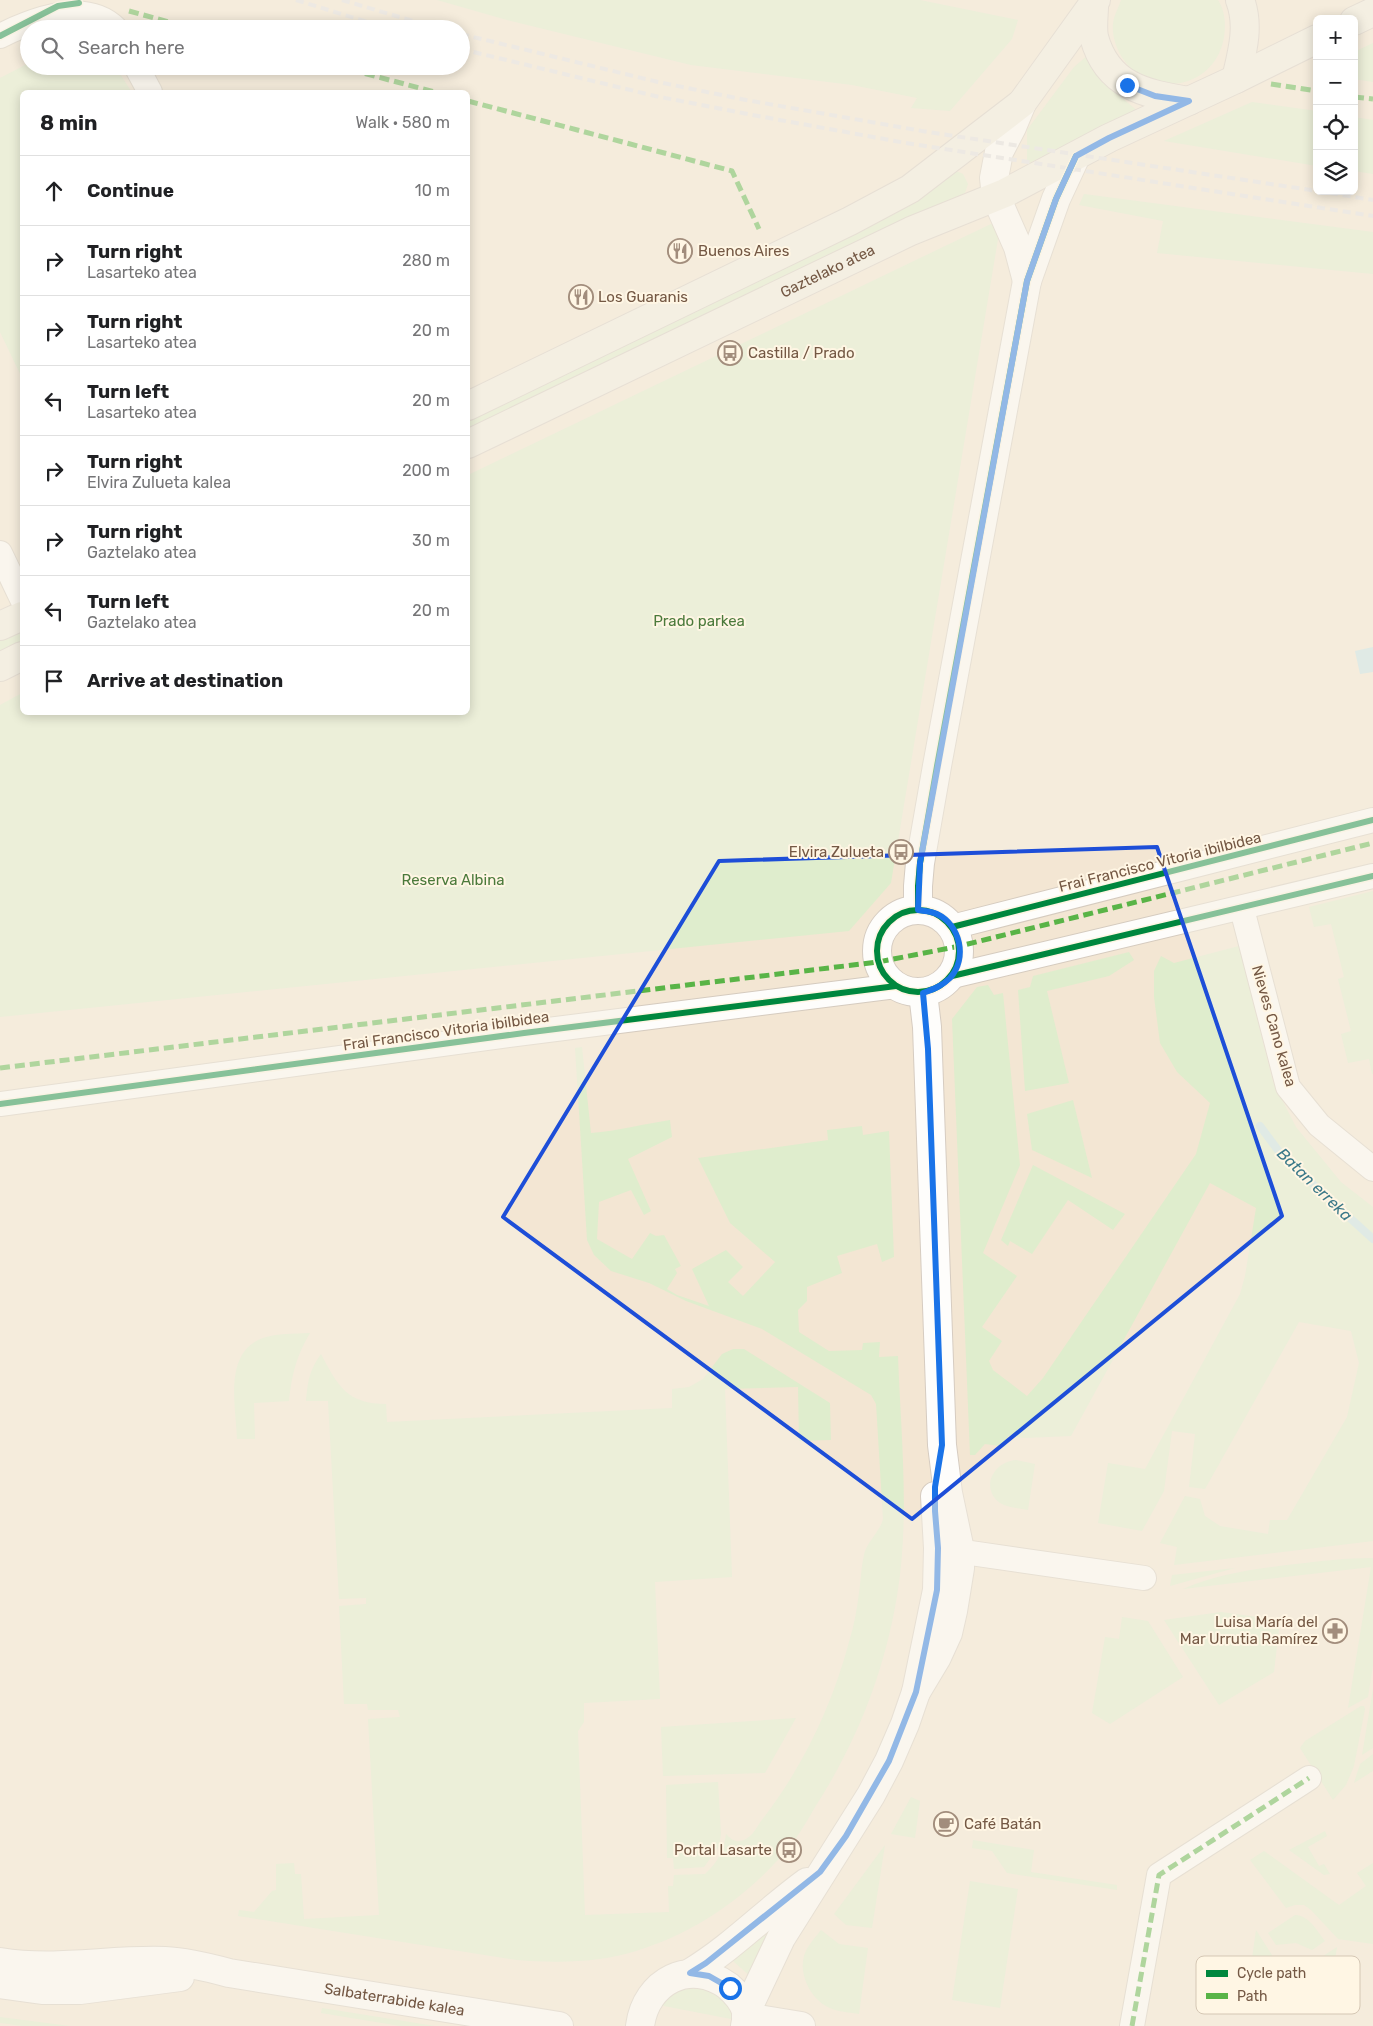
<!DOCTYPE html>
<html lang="en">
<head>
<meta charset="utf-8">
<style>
	:root { --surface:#fff; --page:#f2f2f2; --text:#202124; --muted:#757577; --line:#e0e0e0 }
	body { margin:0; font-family:Rubik,sans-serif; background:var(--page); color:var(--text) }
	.controls { position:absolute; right:15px; top:15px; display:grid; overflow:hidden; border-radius:8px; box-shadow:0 2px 12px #0003 }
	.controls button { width:45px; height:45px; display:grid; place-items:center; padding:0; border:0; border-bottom:1px solid var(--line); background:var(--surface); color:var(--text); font:25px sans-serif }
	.stop { position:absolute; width:15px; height:15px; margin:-11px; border:4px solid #1a73e8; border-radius:50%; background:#fff }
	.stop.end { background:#1a73e8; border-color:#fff; box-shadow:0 1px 5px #0008 }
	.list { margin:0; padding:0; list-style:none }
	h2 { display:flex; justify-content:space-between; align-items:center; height:65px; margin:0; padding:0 20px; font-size:21px }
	h2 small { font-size:16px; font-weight:400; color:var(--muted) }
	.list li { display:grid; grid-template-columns:32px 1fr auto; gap:15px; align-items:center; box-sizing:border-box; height:70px; padding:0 20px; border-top:1px solid var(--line) }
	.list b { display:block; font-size:19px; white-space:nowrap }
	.list p { margin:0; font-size:16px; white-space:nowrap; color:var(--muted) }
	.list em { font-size:16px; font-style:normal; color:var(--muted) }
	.icon { flex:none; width:28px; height:28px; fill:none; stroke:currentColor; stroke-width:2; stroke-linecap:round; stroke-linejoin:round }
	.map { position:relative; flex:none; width:1373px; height:2026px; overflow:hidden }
	.search { position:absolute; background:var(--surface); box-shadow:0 2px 12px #0003; left:20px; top:20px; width:450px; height:55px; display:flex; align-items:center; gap:12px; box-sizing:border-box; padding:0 18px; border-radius:28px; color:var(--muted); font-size:19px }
	.panel { position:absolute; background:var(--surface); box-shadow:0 2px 12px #0003; left:20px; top:90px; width:450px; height:625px; border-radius:8px }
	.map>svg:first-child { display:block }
	.residential { fill:#f3e6d3; fill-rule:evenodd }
	.green { fill:#dfedcd }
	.water { fill:#c5e3e6 }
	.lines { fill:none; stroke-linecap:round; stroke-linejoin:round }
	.stream { stroke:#c5e3e6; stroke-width:8 }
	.street-casing { stroke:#d5cbbf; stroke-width:26 }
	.secondary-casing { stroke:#d6ccc1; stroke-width:30 }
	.primary-casing { stroke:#d5cbc2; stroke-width:30 }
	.street { stroke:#fefdfb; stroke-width:24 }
	.secondary { stroke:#fefdfb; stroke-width:28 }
	.primary { stroke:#f2ede1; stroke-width:28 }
	.rail { stroke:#e3e0e2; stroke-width:4; stroke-dasharray:8 5; stroke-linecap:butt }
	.quiet { stroke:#59b447; stroke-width:5; stroke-dasharray:10 5; stroke-linecap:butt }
	.cycleway-casing { stroke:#fff6e4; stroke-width:9 }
	.cycleway { stroke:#00873e; stroke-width:6 }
	.route { stroke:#1a73e8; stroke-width:6 }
	.marked { fill:none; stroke:#1d4ed8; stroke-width:4; stroke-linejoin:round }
	.labels { text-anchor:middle; stroke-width:4; stroke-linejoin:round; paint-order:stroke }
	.poi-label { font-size:15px; fill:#745844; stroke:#fff6e4; text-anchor:start }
	.street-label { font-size:15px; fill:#745844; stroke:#fff6e4 }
	.park-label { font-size:15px; fill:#4b7a3b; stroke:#fff6e4 }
	.water-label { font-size:16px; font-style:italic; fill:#3c7989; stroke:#fff6e4 }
	.key { fill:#fff6e4; stroke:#d5c7b4; stroke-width:1 }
	.key-label { font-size:14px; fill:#745844 }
</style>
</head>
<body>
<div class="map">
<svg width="1373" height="2026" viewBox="0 0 1373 2026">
	<rect width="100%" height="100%" fill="#f6f0e4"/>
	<path class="residential" d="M0,0H1373V2026H0ZM1317,19H1354V191H1317ZM29,29H461V66H29ZM22,92H468V712H22Z"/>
	<g class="green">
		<polygon points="437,0 920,0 1018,20 1012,39 950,111 911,108 917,98 852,85 691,65 507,20"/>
		<path d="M1121,0H1218C1225,10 1226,25 1224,37C1215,92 1144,101 1119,52C1114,42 1111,29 1114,18C1116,12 1119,6 1121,0Z"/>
		<polygon points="1373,43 1373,82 1354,79 1354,52"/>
		<polygon points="1088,55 1105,84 1139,112 1027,164 1027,130 1074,67"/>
		<polygon points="29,63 29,66 115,66 131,91 129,92 22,92 22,378 0,332 0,78"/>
		<polygon points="1252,102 1317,111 1317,166 1164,141"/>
		<polygon points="1354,117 1373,120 1373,174 1354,171"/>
		<polygon points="954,170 963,174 968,184 965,193 468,430 468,417"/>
		<polygon points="1084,194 1373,232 1373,274 1157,253 1163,221 1079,205"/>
		<polygon points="993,223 998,239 891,883 849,931 0,1017 0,705 22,693 22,712 468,712 468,475"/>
		<polygon points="22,631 22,642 0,653 0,641"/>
		<polygon points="1373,891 1373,1074 1372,1074 1369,1059 1348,1063 1341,1034 1351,1031 1338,979 1344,977 1331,924 1314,927 1309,907"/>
		<polygon points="1239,946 1273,1082 1296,1127 1341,1182 1373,1207 1373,1541 1174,1565 1177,1547 1160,1543 1185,1496 1200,1499 1205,1516 1220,1526 1268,1534 1270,1520 1287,1520 1347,1417 1359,1363 1351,1331 1299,1322 1205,1489 1189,1487 1195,1434 1172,1431 1164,1491 1142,1531 1098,1523 1108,1463 1145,1469 1240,1294 1245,1276 1256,1208 1210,1183 1071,1436 1024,1438 1008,1436 1006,1447 985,1444 975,1455 970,1455 952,1019 977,987 988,985 994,995 1003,993 1020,1165 983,1253 1017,1276 982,1327 1002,1341 989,1361 993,1370 1027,1396 1043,1378 1196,1154 1210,1103 1177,1072 1160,1043 1154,997 1154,971 1161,956 1174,963"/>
		<polygon points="1129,952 1134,960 1109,976 1047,991 1069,1083 1025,1091 1018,990 1030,987 1033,976"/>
		<path d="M582,1047L591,1133C618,1131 643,1124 670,1120L672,1137L628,1159L651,1211L644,1215L631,1190L599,1202L597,1239L632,1259L650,1233L656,1236L664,1235L681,1266L675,1269L677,1273L667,1289L677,1295L709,1306L692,1269L726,1250L743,1267L728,1282L743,1296L775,1262L730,1223L698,1158L828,1140L827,1130L862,1126L863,1135L889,1131L894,1257L882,1262L877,1244L837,1256L842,1273L807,1287V1301L798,1310L799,1332L829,1351L862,1350L863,1343L880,1342L879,1357L898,1356C901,1436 910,1518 897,1596C885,1668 860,1734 822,1796C812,1811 804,1828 793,1842C753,1893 698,1932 636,1951C598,1963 556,1963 517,1960L238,1916L239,1910L254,1912L272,1891L276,1890V1864L294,1863L295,1874H301L304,1919L379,1915L368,1719L400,1717L398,1710H368L367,1704H344L339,1606L366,1604V1598L339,1599L328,1401H306C308,1381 309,1371 321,1354C338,1387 348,1404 386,1404L387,1422L672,1408V1389L689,1387L703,1379L722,1354L733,1349H744L830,1403L831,1440L799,1441L798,1387L725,1389L732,1577L655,1582L660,1699L584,1703V1722L578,1731L585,1915L669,1912L668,1886H673L674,1875L705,1874C717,1863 724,1851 726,1834C730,1838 734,1842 740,1841C750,1840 756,1829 761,1821C802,1769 832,1706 849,1642C854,1626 857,1609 859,1593C861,1581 861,1568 864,1555C867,1541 880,1532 883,1519L876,1404L871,1395L762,1329L686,1301L649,1283L611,1271L594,1255L587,1240L575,1048Z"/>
		<polygon points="1073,1100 1092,1178 1032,1150 1027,1114"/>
		<polygon points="1033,1165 1125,1214 1113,1230 1068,1200 1032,1254 1010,1241 1008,1246 1001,1240"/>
		<path d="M310,1333C296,1357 292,1374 289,1401L254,1403L255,1439H237C236,1406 223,1352 263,1338C277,1333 295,1334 310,1333Z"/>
		<path d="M1016,1460L1035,1464L1028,1510C1019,1508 1008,1508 1000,1503C980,1488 993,1462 1016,1460Z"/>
		<path d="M1373,1558V1665L1368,1697L1348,1708L1371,1567L1183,1589C1220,1573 1255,1569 1296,1564C1321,1561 1347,1558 1373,1558Z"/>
		<polygon points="1235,1568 1170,1586 1172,1575"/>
		<polygon points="1221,1612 1280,1620 1274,1672 1219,1705 1164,1620"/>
		<polygon points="1122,1617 1148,1621 1183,1677 1110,1724 1092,1713 1105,1637 1119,1639"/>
		<polygon points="1373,1689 1373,1748 1362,1755"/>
		<polygon points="1361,1706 1364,1706 1365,1709 1354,1766 1346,1785 1333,1800 1300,1748 1305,1741"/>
		<polygon points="796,1718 765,1773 663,1776 661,1727"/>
		<polygon points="1373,1754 1373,1771 1354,1783 1360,1764"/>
		<polygon points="718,1782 721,1834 719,1846 704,1867 674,1869 673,1858 667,1858 666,1785"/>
		<polygon points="911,1797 920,1801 915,1838 891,1834"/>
		<polygon points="1325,1831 1327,1836 1308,1847 1319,1866 1324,1864 1330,1874 1324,1875 1289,1850"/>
		<polygon points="973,1840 1034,1850 1031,1872 1117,1885 1117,1890 1007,1873 992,1851 972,1848"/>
		<polygon points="885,1845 872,1928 846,1925 834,1914"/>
		<polygon points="1264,1851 1339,1905 1366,1886 1357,1873 1373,1863 1373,1944 1338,1939 1311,1910 1304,1905 1295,1905 1286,1908 1250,1860"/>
		<polygon points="970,1881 1018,1889 1000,2008 952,2000"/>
		<path d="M1295,1915C1310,1916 1316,1930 1325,1941L1312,1950L1296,1943L1276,1945L1268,1933Z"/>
		<path d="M821,1930L839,1944L868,1948L859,2014C848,2012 836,2012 826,2006C810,1997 799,1974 804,1956C807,1946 815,1938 821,1930Z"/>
		<path d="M1256,1930L1272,1955C1269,1968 1268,1976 1280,1985L1278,1999L1272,2005L1259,2002L1248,1987Z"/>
		<polygon points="764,1934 767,1938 751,1977 733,1961"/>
		<path d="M1337,1947L1326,2015L1291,2008L1294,1988C1307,1982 1315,1977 1314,1962Z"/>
		<polygon points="672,1985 719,1988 735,2018 731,2019 659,2005"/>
		<polygon points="322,2008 435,2026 400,2026 321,2013"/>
		<polygon points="0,2017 70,2026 23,2026 0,2023"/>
	</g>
	<polygon class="water" points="1373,647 1373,672 1360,674 1355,651"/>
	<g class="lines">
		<polyline class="stream" points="1260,1126 1283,1157 1373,1239"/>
		<defs>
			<g id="street">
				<path d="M0,36C36,18 87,0 116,29"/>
				<polyline points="136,66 150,92"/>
				<polyline points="0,553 22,599"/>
				<polyline points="1242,909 1288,1087 1319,1125 1373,1169"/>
				<polyline points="952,927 1373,820"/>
				<polyline points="952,976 1373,876"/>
				<polyline points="0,1104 524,1033 896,986"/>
				<polyline points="943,1549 1144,1578"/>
				<polyline points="1132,2026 1159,1875 1309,1778"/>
			</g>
			<g id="secondary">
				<polyline points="1022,103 1012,127 999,152 994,178 996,197 1018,247 1027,281"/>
				<circle cx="918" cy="951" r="41"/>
				<polyline points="918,910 918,886 920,863 937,766 1027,281 1056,199 1076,156"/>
				<polyline points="916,1692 937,1657 948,1633 953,1611 960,1568 960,1550 948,1493 942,1445 927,1027 923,993"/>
				<path id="s1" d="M0,1962C55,1971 109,1959 165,1961C187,1962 207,1967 229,1973L559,2026"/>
				<path d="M690,1973C733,1947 767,1911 807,1882"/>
				<polyline points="0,1984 42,1990 80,1990 180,1977"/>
				<polyline points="746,2012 781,1938 871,1795 889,1761 905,1724 916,1692 937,1590 938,1548 935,1496"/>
				<polyline points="746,2017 801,2026"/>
				<path d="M640,2026C646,1981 690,1958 728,1986C735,1992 743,2001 746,2011C747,2015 746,2021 745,2026"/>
			</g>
			<g id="primary">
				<path d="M1094,6C1094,15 1092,27 1094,37C1107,86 1145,94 1189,101"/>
				<polyline points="1354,21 1373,12"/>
				<path d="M1236,79C1242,53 1250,26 1240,0"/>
				<polyline points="468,406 850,221 910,189 1022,103 1096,0"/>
				<path id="s2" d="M468,444L911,231L1005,193L1109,138L1236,79L1317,39"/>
				<polyline points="0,626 22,616"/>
				<polyline points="0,667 22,656"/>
			</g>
		</defs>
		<use href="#street" class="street-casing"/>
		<use href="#secondary" class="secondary-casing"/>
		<use href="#primary" class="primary-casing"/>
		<use href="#street" class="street"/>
		<use href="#secondary" class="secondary"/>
		<use href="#primary" class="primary"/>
		<g class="rail">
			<polyline points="296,0 390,29"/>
			<polyline points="342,0 440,29"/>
			<polyline points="461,34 658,82 746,100 928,132 1317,191"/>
			<polyline points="461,49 655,96 758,116 906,143 1373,216"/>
			<polyline points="1317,191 1373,200"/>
		</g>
		<g class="quiet">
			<polyline points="129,11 194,29"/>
			<polyline points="336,66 435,92"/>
			<polyline points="1271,84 1317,91"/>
			<polyline points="1354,97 1373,99"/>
			<polyline points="468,101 732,171 759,229"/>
			<polyline points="0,1068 878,962 960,946 1373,843"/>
			<polyline points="1132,2026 1159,1875 1309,1778"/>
		</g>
		<defs>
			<g id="cycleway">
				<polyline points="0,36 58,6 79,3"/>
				<circle cx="918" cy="951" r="41"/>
				<polyline points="918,910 918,886 920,863 937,766 1027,281 1056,199 1076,156"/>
				<polyline points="952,927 1373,820"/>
				<polyline points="952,976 1373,876"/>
				<polyline points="0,1104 524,1033 896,986"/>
			</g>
		</defs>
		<use href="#cycleway" class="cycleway-casing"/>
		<use href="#cycleway" class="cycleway"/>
	</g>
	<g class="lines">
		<path class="route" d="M730,1988L709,1976L690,1973L706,1963L820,1872L846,1836L889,1761L916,1692L937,1590L938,1548L935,1511V1487L942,1445L928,1049L923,993C934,989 942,986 950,978C968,958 960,925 937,914C931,911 924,911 918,910L920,863L1027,281L1056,199L1076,156L1109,138L1189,101L1155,96L1127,85"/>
	</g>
	<path d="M0 0H1373V2026H0ZM1157,847L1282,1216L912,1519L503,1217L719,861Z" fill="#f6f0e4" fill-opacity=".55" fill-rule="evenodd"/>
	<path class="marked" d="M1157,847L1282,1216L912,1519L503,1217L719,861Z"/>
	<defs>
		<symbol id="restaurant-ring" viewBox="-11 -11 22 22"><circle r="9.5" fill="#fff6e4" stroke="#a28d7c" stroke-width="1.5"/><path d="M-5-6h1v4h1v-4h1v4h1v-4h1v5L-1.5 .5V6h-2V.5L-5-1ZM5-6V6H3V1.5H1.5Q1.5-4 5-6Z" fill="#a28d7c"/></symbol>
		<symbol id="bus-ring" viewBox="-11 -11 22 22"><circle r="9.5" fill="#fff6e4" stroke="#a28d7c" stroke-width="1.5"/><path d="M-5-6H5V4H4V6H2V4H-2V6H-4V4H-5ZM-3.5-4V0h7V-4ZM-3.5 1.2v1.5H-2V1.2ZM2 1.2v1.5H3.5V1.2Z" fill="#a28d7c"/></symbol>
		<symbol id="pharmacy-ring" viewBox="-11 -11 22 22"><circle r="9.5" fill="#fff6e4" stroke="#a28d7c" stroke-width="1.5"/><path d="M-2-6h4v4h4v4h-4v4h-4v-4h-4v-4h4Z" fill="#a28d7c"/></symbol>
		<symbol id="cafe-ring" viewBox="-11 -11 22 22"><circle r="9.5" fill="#fff6e4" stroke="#a28d7c" stroke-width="1.5"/><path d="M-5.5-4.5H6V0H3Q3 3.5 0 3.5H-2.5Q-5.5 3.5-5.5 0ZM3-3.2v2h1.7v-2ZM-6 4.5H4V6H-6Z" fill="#a28d7c"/></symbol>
	</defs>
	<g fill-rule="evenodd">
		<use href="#restaurant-ring" x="666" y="237" width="28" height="28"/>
		<use href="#restaurant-ring" x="567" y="283" width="28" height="28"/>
		<use href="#bus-ring" x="716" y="339" width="28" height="28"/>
		<use href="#bus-ring" x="887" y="838" width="28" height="28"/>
		<use href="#pharmacy-ring" x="1321" y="1617" width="28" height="28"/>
		<use href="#cafe-ring" x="932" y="1810" width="28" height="28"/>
		<use href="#bus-ring" x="775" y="1836" width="28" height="28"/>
	</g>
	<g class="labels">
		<g class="poi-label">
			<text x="698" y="256">Buenos Aires</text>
			<text x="598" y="302">Los Guaranis</text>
			<text x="748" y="358">Castilla / Prado</text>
			<text x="884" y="857" text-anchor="end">Elvira Zulueta</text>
			<text x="1318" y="1627" text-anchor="end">Luisa María del<tspan x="1318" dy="17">Mar Urrutia Ramírez</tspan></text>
			<text x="964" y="1829">Café Batán</text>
			<text x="772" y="1855" text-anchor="end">Portal Lasarte</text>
		</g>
		<g class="street-label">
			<text dy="5" stroke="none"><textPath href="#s2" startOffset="399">Gaztelako atea</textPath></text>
			<text transform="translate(1160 862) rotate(-14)" y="5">Frai Francisco Vitoria ibilbidea</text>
			<text transform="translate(1274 1026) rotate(74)" y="5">Nieves Cano kalea</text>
			<text transform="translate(446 1031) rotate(-8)" y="5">Frai Francisco Vitoria ibilbidea</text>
			<text dy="5" stroke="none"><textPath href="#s1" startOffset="398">Salbaterrabide kalea</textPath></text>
		</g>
		<g class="park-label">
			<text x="699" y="626">Prado parkea</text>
			<text x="453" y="885">Reserva Albina</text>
		</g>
		<g class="water-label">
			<text transform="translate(1315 1184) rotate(44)" y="6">Batan erreka</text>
		</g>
	</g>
	<rect x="1196" y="1956" width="164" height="58" rx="8" class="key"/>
	<rect x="1206" y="1970" width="22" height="7" fill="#00873e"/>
	<rect x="1206" y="1993" width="22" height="6" fill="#59b447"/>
	<g class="key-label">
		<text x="1237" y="1978">Cycle path</text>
		<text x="1237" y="2001">Path</text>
	</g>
</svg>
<div class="controls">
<button>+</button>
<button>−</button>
<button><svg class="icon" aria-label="locate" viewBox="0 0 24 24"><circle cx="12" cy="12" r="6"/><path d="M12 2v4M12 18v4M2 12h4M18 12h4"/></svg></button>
<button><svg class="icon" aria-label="layers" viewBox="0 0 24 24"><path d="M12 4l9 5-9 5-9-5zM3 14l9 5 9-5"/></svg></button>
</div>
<div class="stop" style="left:730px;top:1988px"></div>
<div class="stop end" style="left:1127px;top:85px"></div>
<div class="search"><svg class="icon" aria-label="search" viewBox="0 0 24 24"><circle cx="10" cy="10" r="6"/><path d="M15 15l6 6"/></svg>Search here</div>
<section class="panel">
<h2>8 min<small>Walk · 580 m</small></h2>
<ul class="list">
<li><svg class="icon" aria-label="ahead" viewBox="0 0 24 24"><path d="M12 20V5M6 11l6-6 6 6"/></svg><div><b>Continue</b></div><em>10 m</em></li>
<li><svg class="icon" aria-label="right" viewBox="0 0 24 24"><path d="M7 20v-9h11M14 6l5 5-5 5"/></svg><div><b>Turn right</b><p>Lasarteko atea</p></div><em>280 m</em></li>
<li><svg class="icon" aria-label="right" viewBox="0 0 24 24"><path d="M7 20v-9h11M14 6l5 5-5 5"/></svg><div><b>Turn right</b><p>Lasarteko atea</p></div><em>20 m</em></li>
<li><svg class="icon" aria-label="left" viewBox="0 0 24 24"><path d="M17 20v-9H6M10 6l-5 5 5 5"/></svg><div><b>Turn left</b><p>Lasarteko atea</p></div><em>20 m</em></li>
<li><svg class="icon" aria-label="right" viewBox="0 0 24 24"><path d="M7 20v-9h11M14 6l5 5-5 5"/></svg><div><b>Turn right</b><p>Elvira Zulueta kalea</p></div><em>200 m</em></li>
<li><svg class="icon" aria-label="right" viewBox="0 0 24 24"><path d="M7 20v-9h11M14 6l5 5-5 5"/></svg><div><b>Turn right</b><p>Gaztelako atea</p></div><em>30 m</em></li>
<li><svg class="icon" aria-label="left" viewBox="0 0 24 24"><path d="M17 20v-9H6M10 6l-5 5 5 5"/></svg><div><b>Turn left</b><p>Gaztelako atea</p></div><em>20 m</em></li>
<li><svg class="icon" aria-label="arrive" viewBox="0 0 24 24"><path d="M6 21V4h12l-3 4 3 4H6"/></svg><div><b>Arrive at destination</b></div></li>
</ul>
</section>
</div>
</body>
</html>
